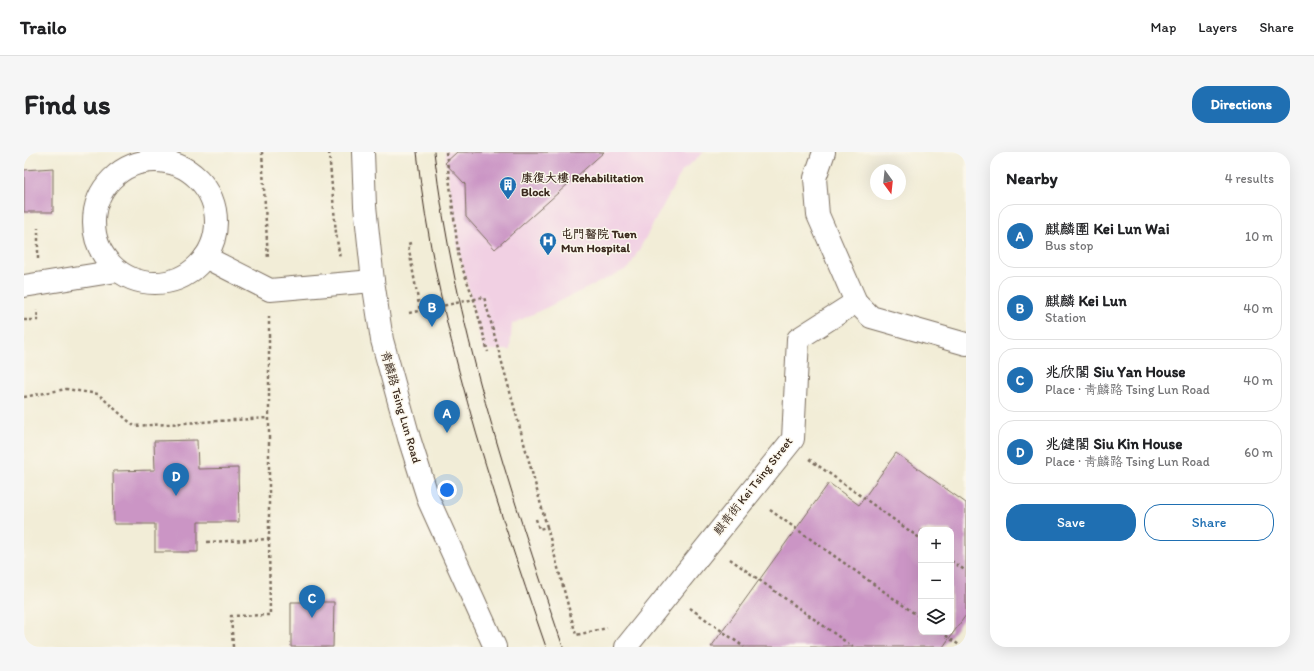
<!DOCTYPE html>
<html lang="en">
<head>
<meta charset="utf-8">
<style>
	:root { --surface:#fff; --page:#f6f6f6; --text:#202124; --muted:#757577; --line:#e0e0e0; --accent:#1f6fb2 }
	body { margin:0; font-family:Itim,"LXGW WenKai TC",sans-serif; background:var(--page); color:var(--text) }
	.controls { position:absolute; right:12px; bottom:12px; display:grid; overflow:hidden; border-radius:8px; box-shadow:0 4px 16px #0002 }
	.controls button { width:36px; height:36px; display:grid; place-items:center; padding:0; border:0; border-bottom:1px solid var(--line); background:var(--surface); color:var(--text); font:20px sans-serif }
	.compass { position:absolute; left:846px; top:12px; width:36px; height:36px; border-radius:50%; background:var(--surface); box-shadow:0 4px 16px #0002; rotate:165deg }
	.you { position:absolute; left:423px; top:338px; width:14px; height:14px; margin:-10px; border:3px solid #fff; border-radius:50%; background:#1a73e8; box-shadow:0 0 0 6px #1a73e833 }
	.badge { display:grid; place-items:center; width:26px; height:26px; border-radius:50%; background:var(--accent); color:#fff; font-size:13px; font-weight:700 }
	.pin { position:absolute; translate:-50% -33px; filter:drop-shadow(0 1px 2px #0008) }
	.pin::after { content:''; position:absolute; top:21px; width:14px; height:12px; background:inherit; clip-path:polygon(0 0,100% 0,50% 100%) }
	.list { margin:0; padding:0; list-style:none }
	h2 { display:flex; justify-content:space-between; align-items:center; height:52px; margin:0; padding:0 16px; font-size:17px }
	h2 small { font-size:13px; font-weight:400; color:var(--muted) }
	.list li { display:grid; grid-template-columns:26px 1fr auto; gap:12px; align-items:center; box-sizing:border-box; height:64px; margin:0 8px 8px; padding:0 8px; border:1px solid var(--line); border-radius:16px }
	.list b { display:block; font-size:15px; white-space:nowrap }
	.list p { margin:0; font-size:13px; white-space:nowrap; color:var(--muted) }
	.list em { font-size:13px; font-style:normal; color:var(--muted) }
	.actions { display:flex; gap:8px; padding:12px 16px }
	.actions a { flex:1; padding:9px 0; border:1px solid var(--accent); border-radius:16px; text-align:center; font-size:14px; color:var(--accent) }
	.actions .main { background:var(--accent); color:#fff }
	.icon { flex:none; width:22px; height:22px; fill:none; stroke:currentColor; stroke-width:2; stroke-linecap:round; stroke-linejoin:round }
	.map { position:relative; flex:none; width:942px; height:495px; overflow:hidden; border-radius:16px }
	header { display:flex; align-items:center; gap:24px; box-sizing:border-box; height:56px; padding:0 20px; background:var(--surface); border-bottom:1px solid var(--line) }
	header strong { font-size:19px }
	nav { display:flex; gap:22px; margin-inline-start:auto; font-size:14px }
	.intro { display:flex; align-items:center; justify-content:space-between; box-sizing:border-box; height:96px; padding:0 24px }
	h1 { margin:0; font-size:28px }
	.button { padding:10px 18px; border-radius:16px; background:var(--accent); color:#fff; font-size:14px; font-weight:700 }
	main { display:flex; gap:24px; padding:0 24px }
	aside { flex:1; background:var(--surface); border-radius:16px; box-shadow:0 4px 16px #0002 }
	.map>svg:first-child { display:block }
	.built { fill:#f1d0e3 }
	.building { fill:#cb95c5; fill-rule:evenodd }
	.lines { fill:none; stroke-linecap:round; stroke-linejoin:round }
	.minor-casing { stroke:#7b6e5f; stroke-width:24 }
	.path { stroke:#7b6e5f; stroke-width:2.5; stroke-dasharray:3 3; stroke-linecap:butt }
	.minor { stroke:#fff; stroke-width:22 }
	.tram { stroke:#3b2a1e; stroke-width:1 }
	.labels { text-anchor:middle; stroke-width:3; stroke-linejoin:round; paint-order:stroke }
	.poi-label { font-size:12px; font-weight:bold; fill:#3b2a1e; stroke:#fbf7ec; text-anchor:start }
	.street-label { font-size:12px; fill:#3b2a1e; stroke:#fbf7ec }
</style>
</head>
<body>
<header>
<strong>Trailo</strong>
<nav><a>Map</a><a>Layers</a><a>Share</a></nav>
</header>
<div class="intro"><h1>Find us</h1><a class="button">Directions</a></div>
<main>
<div class="map">
<svg width="942" height="495" viewBox="0 0 942 495">
	<rect width="100%" height="100%" fill="#fbf7ec"/>
	<filter id="ink" filterUnits="userSpaceOnUse"><feTurbulence type="fractalNoise" baseFrequency=".025" numOctaves="2"/><feDisplacementMap in="SourceGraphic" scale="8" xChannelSelector="R" yChannelSelector="G"/><feConvolveMatrix kernelMatrix="1 2 1 2 8 2 1 2 1" color-interpolation-filters="sRGB"/></filter>
	<filter id="wash" filterUnits="userSpaceOnUse"><feTurbulence type="fractalNoise" baseFrequency=".012" numOctaves="4" result="noise"/><feDisplacementMap in="SourceGraphic" scale="16" xChannelSelector="R" yChannelSelector="G"/><feGaussianBlur stdDeviation="0.9" result="paint"/><feColorMatrix in="noise" values="0 0 0 0 0 0 0 0 0 0 0 0 0 0 0 0 0 1.4 0 .05"/><feComposite in="paint" operator="in"/></filter>
	<g filter="url(#wash)">
		<rect width="100%" height="100%" fill="#f2edd7"/>
		<polygon class="built" points="421,0 680,0 658,19 605,116 488,172 486,198 459,198 433,91"/>
		<g id="blocks">
			<g class="building">
				<polygon points="433,0 580,0 471,97 442,65 441,32 421,11"/>
				<polygon points="29,16 29,60 0,60 0,18"/>
				<polygon points="173,288 174,317 214,316 215,370 174,370 174,400 131,400 131,372 90,372 89,319 131,318 130,289"/>
				<path d="M872,301L942,351V463L919,495H687L805,331L835,353ZM897,378H927V480H897Z"/>
				<polygon points="267,450 310,450 309,495 267,495"/>
			</g>
		</g>
	</g>
	<g filter="url(#ink)">
		<use href="#blocks" fill-opacity="0" stroke="#7b6e5f" stroke-width="1"/>
		<g class="lines">
			<defs>
				<g id="minor">
					<polyline points="339,0 341,54 349,129 358,188 385,286 405,349 471,495"/>
					<polyline points="800,0 791,26 794,63 832,150 847,165 942,192"/>
					<circle cx="131" cy="70" r="61"/>
					<polyline points="181,105 246,138 349,129"/>
					<polyline points="0,134 93,119"/>
					<polyline points="602,495 769,287 774,187 832,150"/>
				</g>
			</defs>
			<use href="#minor" class="minor-casing"/>
			<g class="path">
				<polyline points="238,0 244,107"/>
				<polyline points="305,0 312,81 316,107"/>
				<polyline points="422,0 435,107 450,148 464,200"/>
				<polyline points="387,91 384,92 396,159"/>
				<polyline points="14,107 14,76"/>
				<polyline points="385,161 460,145 523,375"/>
				<polyline points="0,168 14,168 13,158"/>
				<polyline points="0,245 42,237 74,242 110,274 244,266"/>
				<polyline points="785,307 897,387"/>
				<polyline points="746,358 897,466"/>
				<polyline points="512,367 515,377 523,375 552,483 583,476"/>
				<polyline points="183,390 245,387"/>
				<polyline points="706,407 829,495"/>
				<polyline points="927,409 942,419"/>
				<polyline points="666,456 720,495"/>
				<polyline points="917,480 938,495"/>
				<polyline points="209,495 207,464 246,463 245,387 245,164"/>
			</g>
			<use href="#minor" class="minor"/>
			<g class="tram">
				<path d="M393,0C411,168 467,336 522,495"/>
				<path d="M410,0C430,170 484,333 539,495"/>
			</g>
		</g>
	</g>
	<defs>
		<symbol id="building-pin" viewBox="-11 -11 22 30"><path d="M0 17L-7.5 6A9.5 9.5 0 1 1 7.5 6Z" fill="#1f6fb2" stroke="#fbf7ec"/><path d="M-4-6H4V6H1V3H-1V6H-4ZM-2.5-4.3h1.7v1.8h-1.7ZM.8-4.3h1.7v1.8H.8ZM-2.5-1h1.7V.8h-1.7ZM.8-1h1.7V.8H.8Z" fill="#fff"/></symbol>
		<symbol id="hospital-pin" viewBox="-11 -11 22 30"><path d="M0 17L-7.5 6A9.5 9.5 0 1 1 7.5 6Z" fill="#1f6fb2" stroke="#fbf7ec"/><path d="M-5-5h3v3.5h4V-5h3V5h-3V1.5h-4V5h-3Z" fill="#fff"/></symbol>
	</defs>
	<g fill-rule="evenodd">
		<use href="#building-pin" x="474" y="23" width="20" height="27"/>
		<use href="#hospital-pin" x="514" y="79" width="20" height="27"/>
	</g>
	<g class="labels">
		<g class="poi-label">
			<text x="497" y="30">康復大樓 Rehabilitation<tspan x="497" dy="14">Block</tspan></text>
			<text x="537" y="86">屯門醫院 Tuen<tspan x="537" dy="14">Mun Hospital</tspan></text>
		</g>
		<g class="street-label">
			<text transform="translate(377 255) rotate(74)" y="4">青麟路 Tsing Lun Road</text>
			<text transform="translate(729 334) rotate(-52)" y="4">麒青街 Kei Tsing Street</text>
		</g>
	</g>
</svg>
<div class="controls">
<button>+</button>
<button>−</button>
<button><svg class="icon" aria-label="layers" viewBox="0 0 24 24"><path d="M12 4l9 5-9 5-9-5zM3 14l9 5 9-5"/></svg></button>
</div>
<svg class="compass" viewBox="-18 -18 36 36"><path d="M0-13l5 13h-10z" fill="#e53935"/><path d="M0 13l5-13h-10z" fill="#757577"/></svg>
<div class="you"></div>
<div class="pin badge" style="left:423px;top:281px">A</div>
<div class="pin badge" style="left:408px;top:175px">B</div>
<div class="pin badge" style="left:288px;top:466px">C</div>
<div class="pin badge" style="left:152px;top:344px">D</div>
</div>
<aside>
<h2>Nearby<small>4 results</small></h2>
<ul class="list">
<li><span class="badge">A</span><div><b>麒麟圍 Kei Lun Wai</b><p>Bus stop</p></div><em>10 m</em></li>
<li><span class="badge">B</span><div><b>麒麟 Kei Lun</b><p>Station</p></div><em>40 m</em></li>
<li><span class="badge">C</span><div><b>兆欣閣 Siu Yan House</b><p>Place · 青麟路 Tsing Lun Road</p></div><em>40 m</em></li>
<li><span class="badge">D</span><div><b>兆健閣 Siu Kin House</b><p>Place · 青麟路 Tsing Lun Road</p></div><em>60 m</em></li>
</ul>
<div class="actions"><a class="main">Save</a><a>Share</a></div>
</aside>
</main>
</body>
</html>
